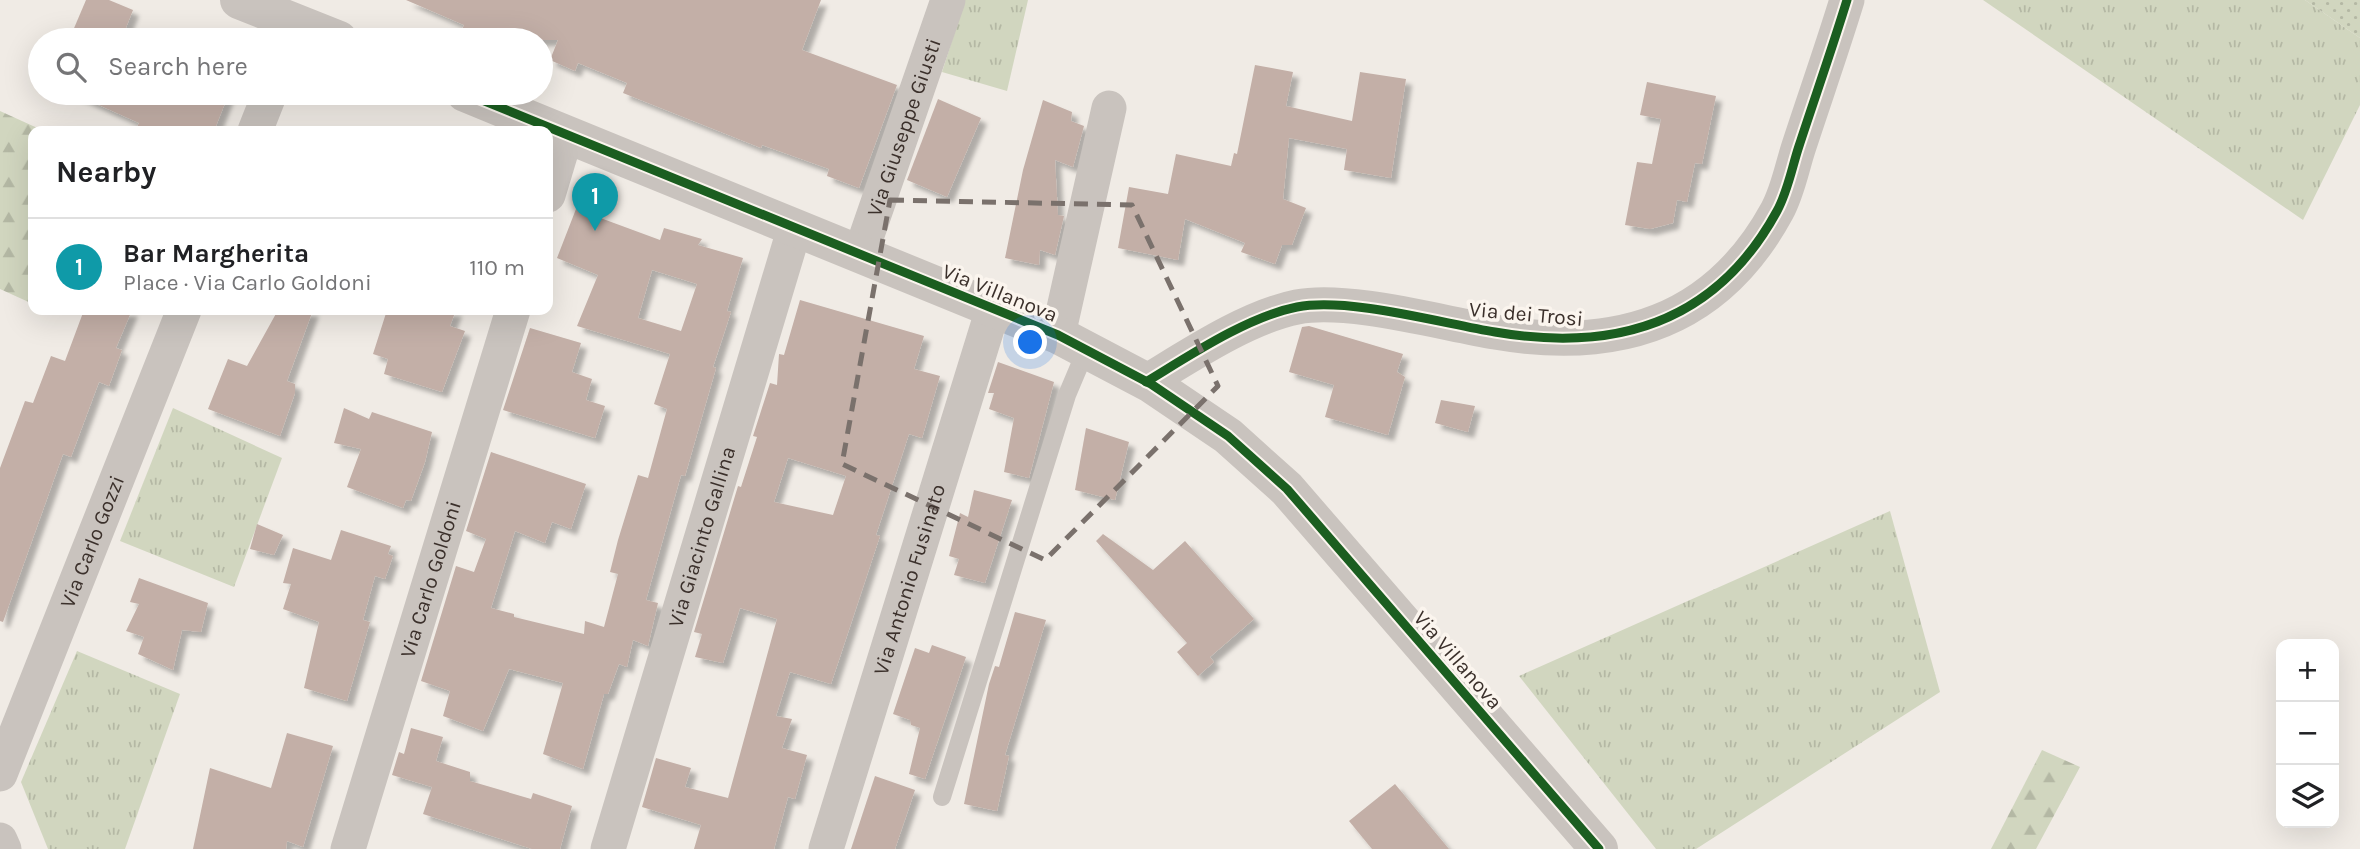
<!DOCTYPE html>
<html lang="en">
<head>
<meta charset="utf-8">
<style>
	:root { --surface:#fff; --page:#f2f2f2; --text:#202124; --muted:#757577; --line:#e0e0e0; --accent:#7a716c }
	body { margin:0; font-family:Karla,sans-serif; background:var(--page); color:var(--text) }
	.controls { position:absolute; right:21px; bottom:21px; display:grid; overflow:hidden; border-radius:14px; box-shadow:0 7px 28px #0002 }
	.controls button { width:63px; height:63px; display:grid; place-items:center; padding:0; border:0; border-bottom:2px solid var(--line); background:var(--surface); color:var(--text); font:35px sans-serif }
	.you { position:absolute; left:1031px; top:343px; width:24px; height:24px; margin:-18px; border:5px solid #fff; border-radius:50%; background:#1a73e8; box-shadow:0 0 0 10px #1a73e833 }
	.badge { display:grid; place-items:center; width:46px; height:46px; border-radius:50%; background:var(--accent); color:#fff; font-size:23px; font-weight:700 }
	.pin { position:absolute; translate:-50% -58px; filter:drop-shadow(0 2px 4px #0008) }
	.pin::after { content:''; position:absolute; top:37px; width:24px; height:21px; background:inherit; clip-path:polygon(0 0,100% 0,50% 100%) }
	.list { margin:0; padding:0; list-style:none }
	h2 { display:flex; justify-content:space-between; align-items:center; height:91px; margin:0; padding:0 28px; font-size:30px }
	h2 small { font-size:23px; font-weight:400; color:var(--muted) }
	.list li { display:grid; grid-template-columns:46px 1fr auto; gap:21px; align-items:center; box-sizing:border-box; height:98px; padding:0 28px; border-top:2px solid var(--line) }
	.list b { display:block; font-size:26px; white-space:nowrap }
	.list p { margin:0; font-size:23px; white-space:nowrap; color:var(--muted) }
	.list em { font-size:23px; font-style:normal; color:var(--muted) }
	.icon { flex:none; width:38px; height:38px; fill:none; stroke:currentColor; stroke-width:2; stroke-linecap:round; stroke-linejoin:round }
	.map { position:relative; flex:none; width:2360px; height:849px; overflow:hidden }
	.search { position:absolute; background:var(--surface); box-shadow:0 7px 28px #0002; left:28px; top:28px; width:525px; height:77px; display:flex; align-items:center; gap:18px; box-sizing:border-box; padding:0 24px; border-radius:38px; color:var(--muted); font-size:26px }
	.panel { position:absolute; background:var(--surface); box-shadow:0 7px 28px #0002; left:28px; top:126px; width:525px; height:189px; border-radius:14px }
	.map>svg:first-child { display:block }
	.grass { fill:url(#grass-tufts) }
	.forest { fill:url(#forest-firs) }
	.garden { fill:url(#garden-dots) }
	.building { fill:#c3afa7; fill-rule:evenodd; filter:url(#shadow) }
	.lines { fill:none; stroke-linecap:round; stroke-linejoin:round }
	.service { stroke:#c9c3be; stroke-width:18 }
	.minor { stroke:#c9c3be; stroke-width:35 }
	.tertiary { stroke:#c9c3be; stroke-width:38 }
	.cycleway-casing { stroke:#fbf5ee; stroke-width:13 }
	.cycleway { stroke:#1b5e20; stroke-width:9 }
	.marked { fill:none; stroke:#7a716c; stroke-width:5; stroke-dasharray:14 9; stroke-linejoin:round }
	.labels { text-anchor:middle; stroke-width:7; stroke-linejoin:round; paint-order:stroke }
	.street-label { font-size:21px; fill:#3b302b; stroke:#fbf5ee }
</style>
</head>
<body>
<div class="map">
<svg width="2360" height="849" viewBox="0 0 2360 849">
	<defs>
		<pattern id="grass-tufts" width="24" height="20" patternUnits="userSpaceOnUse" patternTransform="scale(1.75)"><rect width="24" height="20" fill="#d1d6bf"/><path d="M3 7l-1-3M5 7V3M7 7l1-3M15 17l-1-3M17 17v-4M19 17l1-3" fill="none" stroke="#b4b8a4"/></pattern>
		<pattern id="forest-firs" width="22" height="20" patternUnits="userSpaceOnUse" patternTransform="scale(1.75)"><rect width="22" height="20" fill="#d1d6bf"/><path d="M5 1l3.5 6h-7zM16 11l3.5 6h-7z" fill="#b4b8a4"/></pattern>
		<pattern id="garden-dots" width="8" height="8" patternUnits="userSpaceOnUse" patternTransform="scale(1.75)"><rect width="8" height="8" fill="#d1d6bf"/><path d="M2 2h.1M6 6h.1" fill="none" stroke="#b4b8a4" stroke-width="1.8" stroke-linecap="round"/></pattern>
		<filter id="shadow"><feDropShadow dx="6" dy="6" stdDeviation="2" flood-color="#0004"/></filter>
	</defs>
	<rect width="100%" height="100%" fill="#f0ebe5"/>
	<g class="grass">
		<polygon points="965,0 1028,0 1007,91 942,72"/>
		<polygon points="1983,0 2305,0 2360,38 2360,105 2303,220"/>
		<polygon points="173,408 282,458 234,587 120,541"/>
		<polygon points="1890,511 1940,692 1696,849 1656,849 1519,676"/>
		<polygon points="77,651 180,694 125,849 48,849 21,782"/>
	</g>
	<g class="forest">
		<polygon points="0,111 44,131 33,131 33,304 0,289"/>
		<polygon points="2042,750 2080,767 2036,849 1991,849"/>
	</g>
	<polygon class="garden" points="2305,0 2360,0 2360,38"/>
	<g class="building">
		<polygon points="86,0 109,0 133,10 121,40 69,40"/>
		<polygon points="406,0 821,0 802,50 897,85 859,188 827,176 829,169 762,145 761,148 623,93 627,83 578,63 575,71 550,60 558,40 458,40 464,25"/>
		<polygon points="1255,65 1293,72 1286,106 1352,121 1360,72 1406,79 1391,178 1344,170 1347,149 1289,138 1283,199 1306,208 1292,245 1282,245 1275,264 1241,252 1245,243 1185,219 1178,260 1118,248 1129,187 1168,194 1176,154 1231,166 1234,153 1237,154"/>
		<polygon points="1647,82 1716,96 1702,164 1695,163 1687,202 1677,200 1673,223 1650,229 1625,225 1637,162 1652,164 1661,119 1640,115"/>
		<polygon points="72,93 229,93 214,131 135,131 139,123"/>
		<polygon points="938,99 981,118 947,197 907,180"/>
		<polygon points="1043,100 1072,112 1071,121 1084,126 1073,167 1055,160 1058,215 1064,216 1055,255 1040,250 1039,265 1005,258 1023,170"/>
		<path d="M576,209L660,240L664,228L702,239L698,245L743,258L727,311L731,312L713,367L716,368L685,476L681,475L646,600L658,603L648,646L633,640L627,667L619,664L608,694H604L583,769L543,754L563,683L509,669L483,731L443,716L450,691L421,681L456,566L474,572L486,539L466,531L491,452L586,484L571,529L552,522L545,543L515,531L491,608L514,614V617L584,634L585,621L604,627L618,574L610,572L618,540L638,475L648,478L667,409L654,404L670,354L577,326L598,275L557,258ZM652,270L697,284L681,331L638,318Z"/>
		<path d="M800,300L924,336L914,369L940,376L922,438L909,434L876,535L880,536L831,684L790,672L776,716L792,719L782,748L807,755L795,799L788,797L774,849H694L701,825L642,807L656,758L691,768L685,787L728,798L777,619L740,608L723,663L695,657L702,634L694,632L738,486L741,487L757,437L753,436L770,383L777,385L779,354L784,355ZM788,458L846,476L833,515L774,502Z"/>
		<polygon points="84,310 132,310 116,348 122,350 109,386 99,382 71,457 63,454 3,622 0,621 0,468 25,401 33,403 51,356 65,361"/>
		<polygon points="278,310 313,310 287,381 295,384 295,393 280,436 208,409 228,359 247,366"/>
		<polygon points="387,310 456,310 450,326 465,331 442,392 384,374 388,359 373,354"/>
		<polygon points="1309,326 1403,354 1397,372 1405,377 1388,435 1325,417 1334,385 1289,372 1302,327"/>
		<polygon points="530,328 581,343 572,372 592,379 586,400 605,406 595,438 503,410"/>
		<polygon points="998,362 1054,382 1029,478 1004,472 1014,418 989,409 994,393 988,393"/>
		<polygon points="1441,400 1475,406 1468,432 1435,423"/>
		<polygon points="344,408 369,419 372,412 432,432 425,462 411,501 406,500 403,508 347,487 361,449 334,443"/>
		<polygon points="1086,428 1129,442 1115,500 1075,490"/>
		<polygon points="974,490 1012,500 985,583 954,575 959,559 949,556 960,513 968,517"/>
		<polygon points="257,524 283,535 274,555 250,549"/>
		<polygon points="341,530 391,546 388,554 393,556 385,579 375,576 363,620 370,622 347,701 304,688 319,622 283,609 291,584 283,583 293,548 331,560"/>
		<polygon points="1103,534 1153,570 1185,541 1254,619 1210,657 1214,662 1198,676 1177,652 1187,643 1096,541"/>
		<polygon points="139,578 208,603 201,632 182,630 173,670 138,654 144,637 126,631 139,604 130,602"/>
		<polygon points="1015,612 1046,620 1005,755 1009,756 997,811 964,804 989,684 995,666 999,667"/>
		<polygon points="932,645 966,657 925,779 909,774 920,728 911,725 910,720 893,714 915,648 929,653"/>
		<polygon points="411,728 443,737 436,761 470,772 470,781 531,799 533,793 572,806 560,849 532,849 423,814 432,787 392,775 399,752 404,754"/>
		<polygon points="287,733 333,746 303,847 287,841 286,849 193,849 210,768 271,788"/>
		<polygon points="875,776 915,790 895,849 851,849"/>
		<polygon points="1395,784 1449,849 1372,849 1349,821"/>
	</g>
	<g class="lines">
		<polyline class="service" points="942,797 1067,395 1086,350"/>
		<g class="minor">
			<polyline points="255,131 270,93"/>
			<polyline points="548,195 566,135"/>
			<path id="s1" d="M860,255L948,0"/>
			<polyline points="1058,335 1109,108"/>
			<path d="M1146,382C1189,356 1247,317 1297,307C1348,297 1441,323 1495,332C1616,353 1716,323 1777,211C1788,191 1792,167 1799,146C1815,97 1832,49 1847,0"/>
			<path id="s2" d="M0,774L184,310"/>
			<polyline points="0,840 4,849"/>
			<path id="s3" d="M348,849L513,310"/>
			<path id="s4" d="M608,849L795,227"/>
			<path id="s5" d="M826,849L993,309"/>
		</g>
		<g class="tertiary">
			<polyline points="239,0 339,40"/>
			<polyline points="465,93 1058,335 1151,384 1228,436 1287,489 1599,849"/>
		</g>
		<defs>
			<g id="cycleway">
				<polyline points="465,93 1058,335 1151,384 1228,436 1287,489 1599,849"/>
				<path d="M1146,382C1189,356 1247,317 1297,307C1348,297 1441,323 1495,332C1616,353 1716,323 1777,211C1788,191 1792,167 1799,146C1815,97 1832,49 1847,0"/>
			</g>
		</defs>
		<use href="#cycleway" class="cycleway-casing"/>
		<use href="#cycleway" class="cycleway"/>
	</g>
	<path class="marked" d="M890,200L1132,205L1218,386L1045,560L842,464Z"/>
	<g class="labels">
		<g class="street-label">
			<text dy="7" stroke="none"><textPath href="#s1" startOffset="135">Via Giuseppe Giusti</textPath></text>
			<text transform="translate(1000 293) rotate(22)" y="7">Via Villanova</text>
			<text transform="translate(1526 314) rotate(5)" y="7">Via dei Trosi</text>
			<text dy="7" stroke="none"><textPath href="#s4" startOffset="326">Via Giacinto Gallina</textPath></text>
			<text dy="7" stroke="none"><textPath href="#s2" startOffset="250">Via Carlo Gozzi</textPath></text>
			<text dy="7" stroke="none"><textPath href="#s3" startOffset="282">Via Carlo Goldoni</textPath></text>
			<text dy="7" stroke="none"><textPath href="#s5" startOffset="282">Via Antonio Fusinato</textPath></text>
			<text transform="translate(1458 660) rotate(49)" y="7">Via Villanova</text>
		</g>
	</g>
</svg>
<div class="controls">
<button>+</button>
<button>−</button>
<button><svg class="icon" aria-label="layers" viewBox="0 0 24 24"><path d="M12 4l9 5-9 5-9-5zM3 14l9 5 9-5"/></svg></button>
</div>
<div class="you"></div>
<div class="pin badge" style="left:595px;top:231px;background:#0f9aa8">1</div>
<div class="search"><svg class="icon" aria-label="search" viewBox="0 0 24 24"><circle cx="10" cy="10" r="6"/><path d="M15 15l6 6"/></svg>Search here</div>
<section class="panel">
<h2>Nearby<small></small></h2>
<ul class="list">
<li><span class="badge" style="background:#0f9aa8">1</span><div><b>Bar Margherita</b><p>Place · Via Carlo Goldoni</p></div><em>110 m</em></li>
</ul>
</section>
</div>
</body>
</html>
